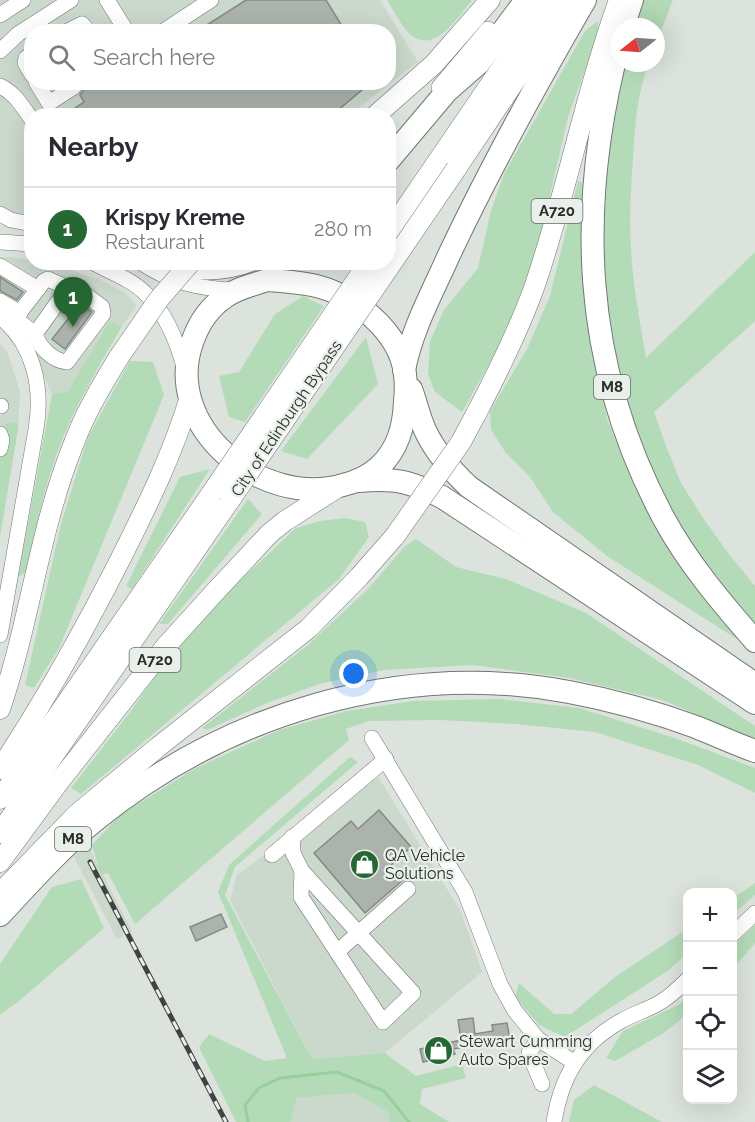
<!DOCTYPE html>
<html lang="en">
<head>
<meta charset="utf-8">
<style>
	:root { --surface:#fff; --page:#f2f2f3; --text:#2b2b33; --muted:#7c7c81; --line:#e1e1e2; --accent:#256833 }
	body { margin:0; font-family:Raleway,sans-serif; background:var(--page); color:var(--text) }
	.controls { position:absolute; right:18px; bottom:18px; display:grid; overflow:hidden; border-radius:12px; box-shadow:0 6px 24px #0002 }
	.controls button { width:54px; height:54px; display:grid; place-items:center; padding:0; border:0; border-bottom:2px solid var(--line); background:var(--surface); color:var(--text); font:30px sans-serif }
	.compass { position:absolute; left:611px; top:18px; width:54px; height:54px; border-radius:50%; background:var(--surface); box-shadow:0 6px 24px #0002; rotate:253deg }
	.you { position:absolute; left:354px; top:674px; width:21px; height:21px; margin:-15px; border:4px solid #fff; border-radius:50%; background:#1a73e8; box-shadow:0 0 0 9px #1a73e833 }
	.badge { display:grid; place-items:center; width:39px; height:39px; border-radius:50%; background:var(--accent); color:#fff; font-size:20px; font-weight:700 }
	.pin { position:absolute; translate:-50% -50px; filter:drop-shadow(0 2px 3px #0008) }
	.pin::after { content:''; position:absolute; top:32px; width:21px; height:18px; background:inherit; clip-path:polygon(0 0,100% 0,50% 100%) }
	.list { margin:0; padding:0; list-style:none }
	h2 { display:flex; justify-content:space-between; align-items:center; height:78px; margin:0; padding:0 24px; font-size:26px }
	h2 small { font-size:20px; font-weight:400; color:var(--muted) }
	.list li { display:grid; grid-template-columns:39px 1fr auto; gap:18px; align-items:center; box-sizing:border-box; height:84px; padding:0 24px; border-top:2px solid var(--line) }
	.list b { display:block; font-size:22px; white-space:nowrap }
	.list p { margin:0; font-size:20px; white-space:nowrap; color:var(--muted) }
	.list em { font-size:20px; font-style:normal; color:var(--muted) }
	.icon { flex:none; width:33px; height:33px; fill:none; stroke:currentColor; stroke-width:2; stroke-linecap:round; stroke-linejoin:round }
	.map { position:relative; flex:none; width:755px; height:1122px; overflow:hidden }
	.search { position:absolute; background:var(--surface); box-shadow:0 6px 24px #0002; left:24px; top:24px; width:372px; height:66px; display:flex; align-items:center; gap:15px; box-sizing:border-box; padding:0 21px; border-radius:24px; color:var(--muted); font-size:22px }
	.panel { position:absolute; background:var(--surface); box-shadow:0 6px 24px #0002; left:24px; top:108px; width:372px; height:162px; border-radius:24px }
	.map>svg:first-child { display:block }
	.built { fill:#cbd8cc; fill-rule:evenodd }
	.green { fill:#b4dbb8 }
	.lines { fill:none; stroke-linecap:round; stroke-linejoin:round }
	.stream { stroke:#97cf9d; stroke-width:3 }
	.building { fill:#acb3ad; stroke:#848a84; stroke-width:1.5 }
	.minor-casing { stroke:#727873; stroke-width:16 }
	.major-casing { stroke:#727873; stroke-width:21 }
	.highway-casing { stroke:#727873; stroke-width:24 }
	.minor { stroke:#fff; stroke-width:15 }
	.major { stroke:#fff; stroke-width:20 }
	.highway { stroke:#fff; stroke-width:22 }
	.rail-casing { stroke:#404340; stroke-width:5 }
	.rail { stroke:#e9f0ea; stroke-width:3; stroke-dasharray:9; stroke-linecap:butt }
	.major-bridge-casing { stroke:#727873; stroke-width:21; stroke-linecap:butt }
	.major-bridge { stroke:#fff; stroke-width:20 }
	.labels { text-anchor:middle; stroke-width:4.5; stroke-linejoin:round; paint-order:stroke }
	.shield { fill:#e9f0ea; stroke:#636864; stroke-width:1.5 }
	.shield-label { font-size:15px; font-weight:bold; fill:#2a2d2a }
	.street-label { font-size:16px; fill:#2a2d2a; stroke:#e9f0ea }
	.poi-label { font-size:16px; fill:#2a2d2a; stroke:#e9f0ea; text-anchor:start }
</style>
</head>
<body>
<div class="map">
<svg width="755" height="1122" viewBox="0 0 755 1122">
	<rect width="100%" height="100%" fill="#dce3dc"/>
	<g class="built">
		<path d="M0,0H380L418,62L349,115L32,116L31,224L0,214ZM32,32H388V82H32Z"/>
		<polygon points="0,257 11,257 31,260 32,262 59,266 98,279 125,293 137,305 122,326 108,323 68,391 52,394 29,342 0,313"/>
		<polygon points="0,344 7,351 20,392 18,429 0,536"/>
		<polygon points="379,778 461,912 482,972 385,1053 312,1059 230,900 237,875 359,786"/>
		<polygon points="87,844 132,931 117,939 74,857"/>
		<polygon points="354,1093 387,1111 390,1122 291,1122 295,1098"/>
	</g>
	<g class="green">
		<path d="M387,0H472C459,16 435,55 411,35C403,29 393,9 387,0Z"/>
		<polygon points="632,0 673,0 656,44 656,27 623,27"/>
		<polygon points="598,21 598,34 568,117 537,252 501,343 462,412 435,392 428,374 430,341 444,310 478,268 491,211 504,174 585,31"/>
		<path d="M620,63H649C637,93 635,126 633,157C631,188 629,219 631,249C633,286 640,322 646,358L755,252V321L654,412L666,446L681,483L703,518L728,553L755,586V641L730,613L633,452L591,254Z"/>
		<polygon points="578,181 582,182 584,284 607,419 633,481 675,551 743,643 607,556 553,512 530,477 506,453 491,430 490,411 527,349 550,296"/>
		<polygon points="303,296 324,306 245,422 229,417 219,376 239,372 275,314"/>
		<path d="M109,322L122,326C101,363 78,400 62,440C45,482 36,529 25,573L18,577L52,394L68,391Z"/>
		<polygon points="366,337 378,384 307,459 281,451"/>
		<polygon points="130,361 153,362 164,395 59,648 34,688 25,685 61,524 88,437"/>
		<polygon points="18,422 18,429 0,536 0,456 3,453 5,424"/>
		<polygon points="210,469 132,589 126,586 180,477"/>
		<polygon points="248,499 262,514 168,624 159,624"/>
		<polygon points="345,518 365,522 369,537 339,579 81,794 71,788 131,711 168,658 213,606 296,528 320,521"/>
		<polygon points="416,539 456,567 506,579 586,613 755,726 755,738 749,737 663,700 569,678 473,665 384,670 319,684 267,703 207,730 202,728 308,645 368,589 405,546"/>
		<polygon points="500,699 579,708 675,738 755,768 755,793 698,765 595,732 516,724 440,720 369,721 346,729 349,740 135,924 108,873 101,875 92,845 120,815 196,768 279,730 347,711 412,701"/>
		<polygon points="350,757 358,762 235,867 225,895 312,1059 385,1053 416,1076 462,1064 466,1078 422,1089 420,1104 449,1122 390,1122 387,1111 354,1093 296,1098 291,1122 236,1122 199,1047 209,1034 265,1061 287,1058 218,892 229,865"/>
		<polygon points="81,879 104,928 19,1001 0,1015 0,964 52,887"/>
		<polygon points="755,883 755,895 733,914 733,898"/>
		<polygon points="755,925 755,943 733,969 733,946"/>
		<polygon points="687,929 687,953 669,970 565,1037 539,1025 515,997 519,983 554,1014 571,1014 615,977"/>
		<polygon points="687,996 687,1014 664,1033 615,1061 606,1058 623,1031 680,1004"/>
		<polygon points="594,1085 662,1122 569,1122 574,1100"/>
	</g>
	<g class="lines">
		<polyline class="stream" points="248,1122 245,1105 259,1088 280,1078 337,1072 384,1091 409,1122"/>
	</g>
	<g class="building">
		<polygon points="246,0 326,0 342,26 333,32 196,32"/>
		<polygon points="83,82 360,82 363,89 331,116 63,116 84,102 80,95 83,91"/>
		<polygon points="0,277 23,292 17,300 0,291"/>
		<polygon points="80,304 92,312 65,349 52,339"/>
		<polygon points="379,810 411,847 390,866 403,880 365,913 314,853 351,821 358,829"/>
		<polygon points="221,914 227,927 196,941 190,927"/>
		<polygon points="473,1018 475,1034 493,1031 492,1025 507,1023 510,1040 453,1049 455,1054 423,1062 420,1049 461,1040 458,1020"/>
	</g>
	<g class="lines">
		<defs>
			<g id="minor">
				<polyline points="107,0 127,32"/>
				<polyline points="0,15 23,0"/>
				<polyline points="66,32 82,24 89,32"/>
				<polyline points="162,32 211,0"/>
				<polyline points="0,51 18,34 71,0"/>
				<polyline points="32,54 26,58 25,63 32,75"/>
				<polyline points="36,82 49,103 74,87"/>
				<path d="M0,86C16,94 22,106 32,120"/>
				<polyline points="439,87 488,29"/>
				<polyline points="0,214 11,220 32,224"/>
				<polyline points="0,242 32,244"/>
				<path d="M92,262C110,272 131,279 145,293C166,313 178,343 185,371"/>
				<path d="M140,262C170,282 199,289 235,290"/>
				<path d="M158,262C191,275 223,276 256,262"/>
				<polyline points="0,266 38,289"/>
				<polyline points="0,301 20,313"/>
				<path d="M0,317C34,344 43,388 36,429L0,635"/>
				<polyline points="10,325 44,281 48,279 68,288 35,334 16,319"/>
				<path d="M35,334C39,347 53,361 67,362L103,314L102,307L86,295L68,288"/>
				<polyline points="0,406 1,406"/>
				<polyline points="0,434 2,440 0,449"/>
				<polyline points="372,738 465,892 500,984 515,1011 538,1039 575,1063"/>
				<polyline points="292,837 293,853 302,871 413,993 383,1022 337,952"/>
				<polyline points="272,855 386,759"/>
				<polyline points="302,871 301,897 337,952 408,889"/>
				<polyline points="732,935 755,913"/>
				<polyline points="538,1039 529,1053 542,1084"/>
				<path d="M554,1122C561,1077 580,1044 621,1021C633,1014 647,1010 659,1003C670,997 679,988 688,979"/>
			</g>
			<g id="major">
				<polyline points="375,116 434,64 490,0"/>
				<polyline points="456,169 569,0"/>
				<polyline points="388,234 548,0"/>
				<path d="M476,414C498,372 519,330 535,285C567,191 585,94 619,0"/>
				<path d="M0,709C30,622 39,529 74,443C85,413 102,385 119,357"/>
				<path d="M0,769C45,701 85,629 122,556C148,504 173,453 190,397"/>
				<polyline points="0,799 211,494"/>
				<polyline points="0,833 230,500"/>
				<polyline points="0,862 58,783 166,646 214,593 270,533 285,521 340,486"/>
				<polyline points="0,893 77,814 158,747 309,628 359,577 395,536"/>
			</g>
			<g id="highway">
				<polyline points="623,27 632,0"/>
				<path d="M620,40C576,205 581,363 663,517C687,562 721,602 755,641"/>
				<polyline points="388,161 447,91 479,63 526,0"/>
				<path d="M267,280C282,281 297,282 312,285C352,293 400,331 405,374C406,383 406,393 405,401C404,427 398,449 379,467C369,476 356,482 343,485C262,509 160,426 193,340C199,323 210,307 225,297C237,288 253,285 267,280Z"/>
				<path d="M404,370C412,329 432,293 449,255C490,168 537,83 585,0"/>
				<path d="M411,389C416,402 419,417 425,430C435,452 452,471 469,487L755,684"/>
				<path d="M359,481C396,478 409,481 442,497L755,703"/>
				<path d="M0,915C30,883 59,850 93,822C225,714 399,660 569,692C612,700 655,712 696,727C716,735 735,744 755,751"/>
			</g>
		</defs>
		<use href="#minor" class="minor-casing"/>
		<use href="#major" class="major-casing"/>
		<use href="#highway" class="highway-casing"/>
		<use href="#minor" class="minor"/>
		<use href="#major" class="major"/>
		<use href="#highway" class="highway"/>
		<defs>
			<polyline id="rail" points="90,862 226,1122"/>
		</defs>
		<use href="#rail" class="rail-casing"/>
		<use href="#rail" class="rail"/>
		<defs>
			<g id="major-bridge">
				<polyline points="119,357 159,299 191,262"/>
				<polyline points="211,494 369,262"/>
				<polyline points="230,500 456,169"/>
				<polyline points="395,536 461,442 476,414"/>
			</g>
		</defs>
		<use href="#major-bridge" class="major-bridge-casing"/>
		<use href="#major-bridge" class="major-bridge"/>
	</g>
	<defs>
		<symbol id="shop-disc" viewBox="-11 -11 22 22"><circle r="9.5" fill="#256833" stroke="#e9f0ea"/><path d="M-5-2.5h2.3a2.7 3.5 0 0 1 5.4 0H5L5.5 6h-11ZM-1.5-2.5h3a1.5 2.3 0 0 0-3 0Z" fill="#fff"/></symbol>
	</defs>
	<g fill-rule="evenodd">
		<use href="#shop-disc" x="348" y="848" width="33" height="33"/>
		<use href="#shop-disc" x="422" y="1034" width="33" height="33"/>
	</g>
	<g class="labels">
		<g class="shield">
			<rect x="531.5" y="199" width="51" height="24" rx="4.5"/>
			<rect x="594" y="375" width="36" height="24" rx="4.5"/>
			<rect x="129.5" y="648" width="51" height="24" rx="4.5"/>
			<rect x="55" y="827" width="36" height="24" rx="4.5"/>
		</g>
		<g class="shield-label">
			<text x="557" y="216">A720</text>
			<text x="612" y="392">M8</text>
			<text x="155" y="665">A720</text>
			<text x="73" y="844">M8</text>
		</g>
		<g class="street-label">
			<text transform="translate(286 418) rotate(-56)" y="6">City of Edinburgh Bypass</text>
		</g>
		<g class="poi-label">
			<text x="385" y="861">QA Vehicle<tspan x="385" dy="18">Solutions</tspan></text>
			<text x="459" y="1047">Stewart Cumming<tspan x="459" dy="18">Auto Spares</tspan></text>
		</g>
	</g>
</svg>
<div class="controls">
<button>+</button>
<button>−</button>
<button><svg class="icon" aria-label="locate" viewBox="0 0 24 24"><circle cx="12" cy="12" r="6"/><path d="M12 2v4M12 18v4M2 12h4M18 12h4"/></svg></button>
<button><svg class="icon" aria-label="layers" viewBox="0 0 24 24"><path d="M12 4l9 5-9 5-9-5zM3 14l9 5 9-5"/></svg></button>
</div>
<svg class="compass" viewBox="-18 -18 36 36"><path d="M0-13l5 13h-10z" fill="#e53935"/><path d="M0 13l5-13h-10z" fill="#7c7c81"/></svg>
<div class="you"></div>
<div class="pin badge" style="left:73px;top:327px">1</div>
<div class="search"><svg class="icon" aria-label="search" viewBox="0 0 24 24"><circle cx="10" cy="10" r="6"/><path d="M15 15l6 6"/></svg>Search here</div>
<section class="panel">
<h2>Nearby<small></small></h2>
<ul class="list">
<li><span class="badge">1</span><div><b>Krispy Kreme</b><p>Restaurant</p></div><em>280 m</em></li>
</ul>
</section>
</div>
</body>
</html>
